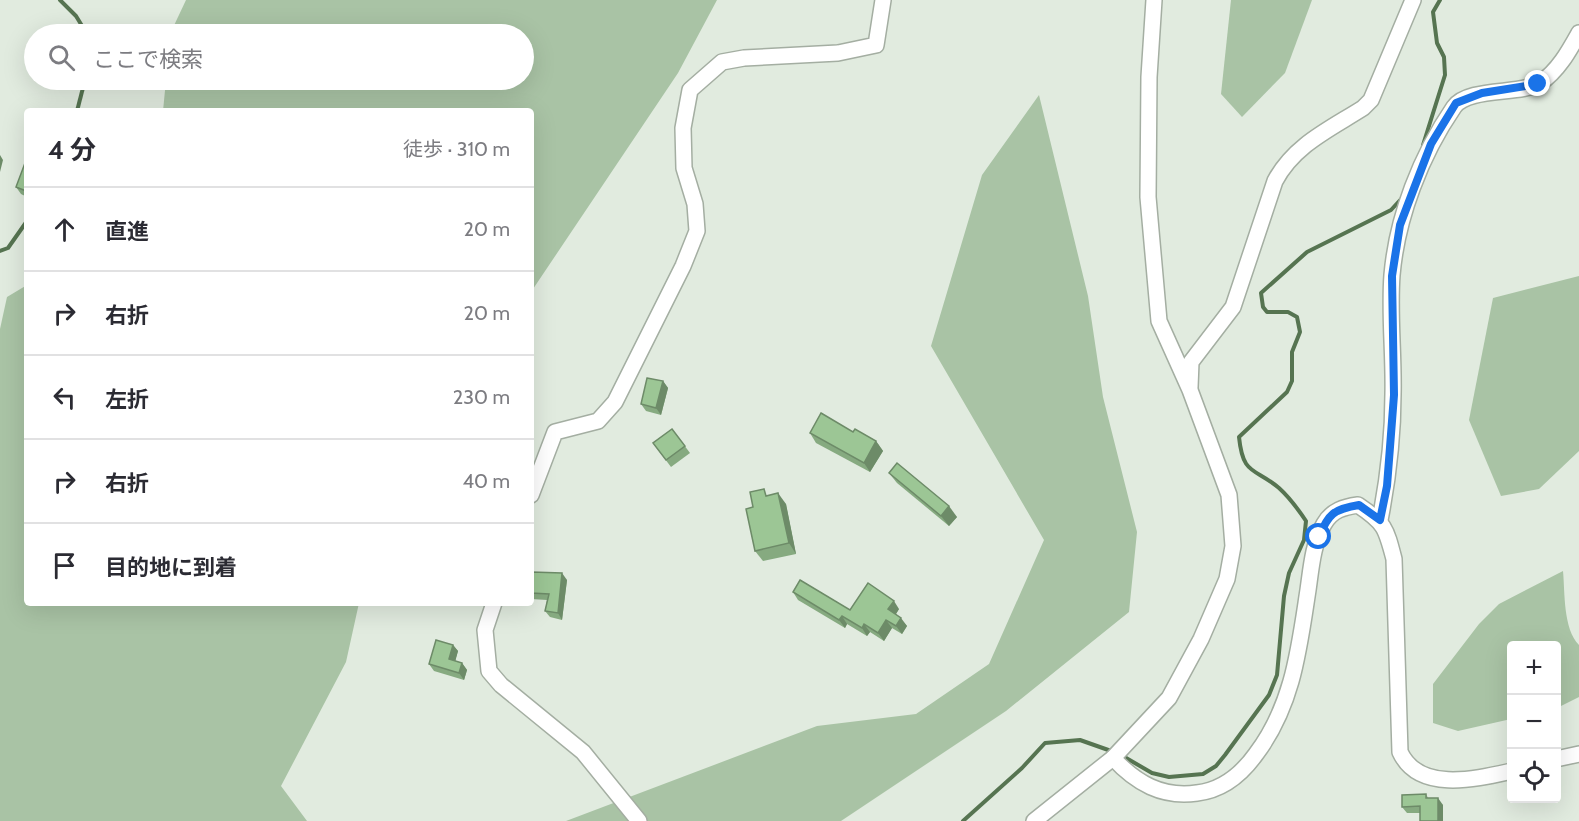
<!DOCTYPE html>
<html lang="ja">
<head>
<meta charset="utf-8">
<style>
	:root { --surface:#fff; --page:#f7f7f7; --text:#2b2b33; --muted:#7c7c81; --line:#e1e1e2 }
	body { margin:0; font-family:Cabin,"Noto Sans JP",sans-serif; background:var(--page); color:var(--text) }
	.controls { position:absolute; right:18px; bottom:18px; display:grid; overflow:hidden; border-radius:6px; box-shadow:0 6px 24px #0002 }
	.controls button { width:54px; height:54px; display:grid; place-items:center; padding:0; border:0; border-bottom:2px solid var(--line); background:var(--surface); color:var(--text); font:30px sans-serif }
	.stop { position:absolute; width:18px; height:18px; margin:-14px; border:4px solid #1a73e8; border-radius:50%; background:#fff }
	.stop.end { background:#1a73e8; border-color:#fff; box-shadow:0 2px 6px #0008 }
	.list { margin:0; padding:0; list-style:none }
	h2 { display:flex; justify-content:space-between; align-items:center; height:78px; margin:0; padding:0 24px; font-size:26px }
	h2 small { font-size:20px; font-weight:400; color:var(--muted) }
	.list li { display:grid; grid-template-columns:39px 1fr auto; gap:18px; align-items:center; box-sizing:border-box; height:84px; padding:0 24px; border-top:2px solid var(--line) }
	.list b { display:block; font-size:22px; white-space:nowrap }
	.list em { font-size:20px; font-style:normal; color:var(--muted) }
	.icon { flex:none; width:33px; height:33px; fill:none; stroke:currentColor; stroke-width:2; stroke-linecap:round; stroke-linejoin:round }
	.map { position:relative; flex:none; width:1579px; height:821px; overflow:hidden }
	.search { position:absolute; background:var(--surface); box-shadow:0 6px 24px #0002; left:24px; top:24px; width:510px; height:66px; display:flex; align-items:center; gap:15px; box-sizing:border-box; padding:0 21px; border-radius:33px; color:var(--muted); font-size:22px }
	.panel { position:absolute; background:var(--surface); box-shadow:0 6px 24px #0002; left:24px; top:108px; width:510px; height:498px; border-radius:6px }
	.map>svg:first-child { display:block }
	.green { fill:#a9c3a5 }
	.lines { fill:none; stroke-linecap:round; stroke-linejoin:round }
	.stream { stroke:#567451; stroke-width:4 }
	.minor-casing { stroke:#a4aea2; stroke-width:18 }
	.minor { stroke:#fff; stroke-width:15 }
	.wall { fill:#86aa80 }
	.shaded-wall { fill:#6d8b68 }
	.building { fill:#9cc695; stroke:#6d8b68; stroke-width:1.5 }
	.route { stroke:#1a73e8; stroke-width:8 }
</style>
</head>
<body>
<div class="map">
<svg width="1579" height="821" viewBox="0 0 1579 821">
	<rect width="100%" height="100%" fill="#e1ebdf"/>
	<g class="green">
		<polygon points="186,0 717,0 678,73 531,292 531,111 163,111 166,80 524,80 524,34 170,34"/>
		<polygon points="1231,0 1312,0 1285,73 1242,117 1221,94"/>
		<polygon points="1039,95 1088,296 1103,397 1137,532 1129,612 1006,711 841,821 566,821 817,726 916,714 989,664 1044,540 931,346 982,175"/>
		<polygon points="1579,276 1579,451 1539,489 1501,496 1469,420 1493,298"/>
		<polygon points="27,285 27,603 359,603 346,662 281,786 307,821 0,821 0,329 7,297"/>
		<path d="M1563,571C1565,592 1563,629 1579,645V697L1557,708L1556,646H1512L1511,719L1458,731L1433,723V684L1479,624L1499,604Z"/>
	</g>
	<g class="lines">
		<g class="stream">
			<polyline points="60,0 76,16 87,34"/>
			<polyline points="77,111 85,80"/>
			<polyline points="1423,145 1445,75 1444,57 1437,43 1433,12 1440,0"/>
			<polyline points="0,251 8,248 27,221"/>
			<path d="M1121,755L1152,773L1169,777L1203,774L1216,766L1225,755L1269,695L1277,675L1284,596L1289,573L1304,540L1306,521C1298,509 1290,498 1279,488C1254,467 1243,476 1239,437L1287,392L1292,381V352L1300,332L1297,317L1288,312H1267L1263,307L1261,293L1307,252L1391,210L1403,197"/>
			<polyline points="963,821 1022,768 1045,743 1080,740 1114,752"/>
		</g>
		<defs>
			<g id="minor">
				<path d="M1190,387L1191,362L1233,307L1275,181C1294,145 1330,129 1363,108L1371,100L1413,0"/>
				<polyline points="531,495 555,432 598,421 615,402 683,266 697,231 695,204 684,168 683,128 690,90 722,62 744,58 838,53 876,45 883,0"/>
				<path d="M1380,520C1388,479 1393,436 1393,394C1394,355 1389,314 1392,275C1397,217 1421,155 1454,107C1468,87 1521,95 1540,83C1558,71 1569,51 1579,33"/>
				<polyline points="494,603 485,630 489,671 501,685 583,752 639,821"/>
				<path d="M1113,758C1136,783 1162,798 1197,793C1223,790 1241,775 1256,754C1293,705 1299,649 1308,590C1311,569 1313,543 1324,524C1332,510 1344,507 1358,505C1385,523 1386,528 1394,559L1400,752C1419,793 1476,779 1512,771"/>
				<polyline points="1556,759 1579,754"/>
				<polyline points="1034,821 1113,758 1169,698 1201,639 1227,579 1233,546 1229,495 1190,390 1159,321 1148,197 1149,77 1154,0"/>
			</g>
		</defs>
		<use href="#minor" class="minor-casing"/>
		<use href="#minor" class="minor"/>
	</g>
	<g class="wall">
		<polygon points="27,164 27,197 21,194 16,187"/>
		<polygon points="663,381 668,388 661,415 646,411 641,404"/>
		<polygon points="672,429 690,453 671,467 653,443"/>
		<polygon points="853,432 876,441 883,451 870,472 816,443 810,433"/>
		<polygon points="889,473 957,517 949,526 897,483"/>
		<polygon points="768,496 786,504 796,554 763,561 755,551 753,507"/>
		<polygon points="531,572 567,580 562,620 550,617 545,611 547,600 531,599"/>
		<polygon points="793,592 850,610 899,609 896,614 907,626 902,634 892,628 884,641 870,632 867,636 847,624 845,628 798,600"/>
		<polygon points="453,645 458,651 455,661 462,663 467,670 464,680 434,671 429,664"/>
		<polygon points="1426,794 1428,798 1443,805 1420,813 1407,813 1402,807"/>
	</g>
	<g class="shaded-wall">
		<polygon points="0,155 3,160 0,172"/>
		<polygon points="663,381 668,388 661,415 656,408"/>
		<polygon points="876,441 883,451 870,472 864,463"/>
		<polygon points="778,493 786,504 796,554 789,543"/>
		<polygon points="949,506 957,517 949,526 941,516"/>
		<polygon points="562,573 567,580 562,620 558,613"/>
		<polygon points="894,601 899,609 894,617 888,609"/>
		<polygon points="842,616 847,624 845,628 839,620"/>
		<polygon points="901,618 907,626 902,634 896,626"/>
		<polygon points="886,620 892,628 884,641 878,633"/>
		<polygon points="864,624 870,632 867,636 862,628"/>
		<polygon points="453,645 458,651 454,666 449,659"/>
		<polygon points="462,663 467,670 464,680 459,673"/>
		<polygon points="1438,798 1443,805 1443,821 1438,821"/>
	</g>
	<g class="building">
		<polygon points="25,163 27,164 26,191 16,187"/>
		<polygon points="647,378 663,381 656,408 641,404"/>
		<polygon points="821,413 853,432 855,429 876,441 864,463 810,433"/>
		<polygon points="672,429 685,446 666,460 653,443"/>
		<polygon points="897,463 949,506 941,516 889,473"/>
		<polygon points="764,489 766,496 778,493 789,543 755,551 746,509 753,507 750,492"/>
		<polygon points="531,572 562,573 558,613 545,611 549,594 531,593"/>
		<polygon points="800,580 850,610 868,583 894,601 888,609 901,618 896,626 886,620 878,633 864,624 862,628 842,616 839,620 793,592"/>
		<polygon points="436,640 453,645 449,659 462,663 459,673 429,664"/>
		<polygon points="1426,794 1426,798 1438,798 1438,821 1420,821 1420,806 1402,807 1402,795"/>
	</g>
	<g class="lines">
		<path class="route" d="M1319,537C1328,514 1334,509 1359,505L1380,520L1387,486L1394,395L1392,276L1400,225L1431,144L1456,103L1482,93L1538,84"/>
	</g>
</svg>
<div class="controls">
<button>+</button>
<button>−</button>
<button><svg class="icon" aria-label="locate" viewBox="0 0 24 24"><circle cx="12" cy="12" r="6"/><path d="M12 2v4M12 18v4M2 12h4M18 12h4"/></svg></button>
</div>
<div class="stop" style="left:1319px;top:537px"></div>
<div class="stop end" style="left:1538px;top:84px"></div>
<div class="search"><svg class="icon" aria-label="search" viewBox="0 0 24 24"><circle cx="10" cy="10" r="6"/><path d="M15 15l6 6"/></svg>ここで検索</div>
<section class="panel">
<h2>4 分<small>徒歩 · 310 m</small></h2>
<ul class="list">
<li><svg class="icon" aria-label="ahead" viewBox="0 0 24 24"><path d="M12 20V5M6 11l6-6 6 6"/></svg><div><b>直進</b></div><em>20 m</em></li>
<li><svg class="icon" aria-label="right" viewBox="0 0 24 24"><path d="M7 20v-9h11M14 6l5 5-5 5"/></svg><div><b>右折</b></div><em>20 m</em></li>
<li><svg class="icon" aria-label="left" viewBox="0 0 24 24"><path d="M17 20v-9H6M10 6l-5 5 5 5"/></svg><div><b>左折</b></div><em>230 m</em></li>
<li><svg class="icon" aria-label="right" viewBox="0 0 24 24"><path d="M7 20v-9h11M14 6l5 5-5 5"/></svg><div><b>右折</b></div><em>40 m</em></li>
<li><svg class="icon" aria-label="arrive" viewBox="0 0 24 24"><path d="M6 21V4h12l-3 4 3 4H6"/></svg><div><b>目的地に到着</b></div></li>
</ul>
</section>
</div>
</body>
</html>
